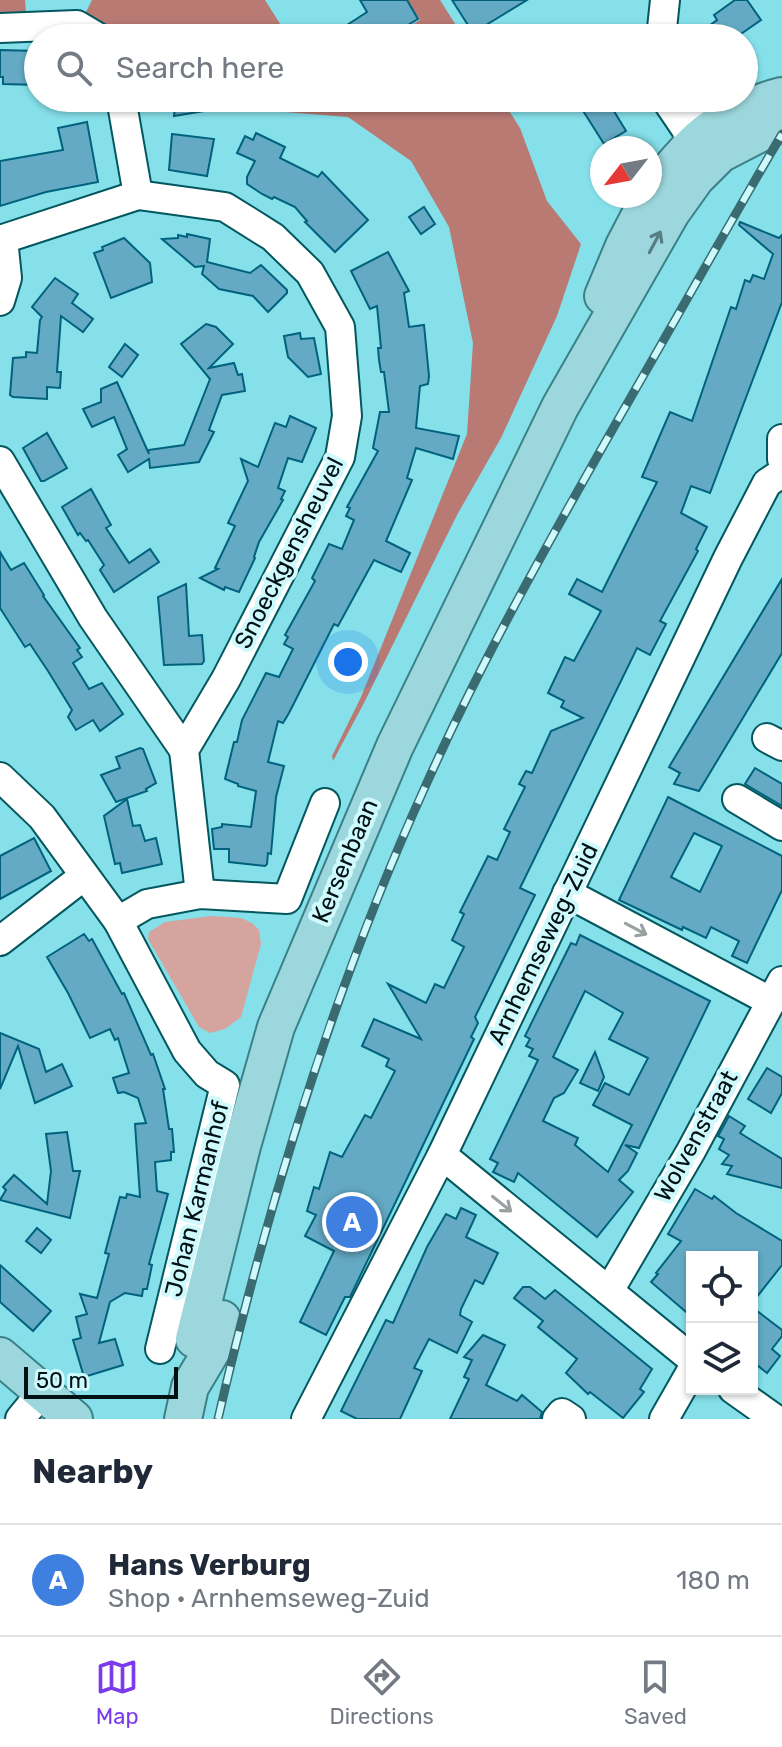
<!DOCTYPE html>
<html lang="en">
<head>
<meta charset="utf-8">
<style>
	:root { --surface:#fff; --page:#f6f6f7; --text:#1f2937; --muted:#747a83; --line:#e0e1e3; --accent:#7c3aed }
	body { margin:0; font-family:Rubik,sans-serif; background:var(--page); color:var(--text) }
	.controls { position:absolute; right:24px; bottom:24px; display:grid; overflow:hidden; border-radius:0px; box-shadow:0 2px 6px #0004 }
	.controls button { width:72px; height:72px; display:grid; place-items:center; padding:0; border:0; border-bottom:2px solid var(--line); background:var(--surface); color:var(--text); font:40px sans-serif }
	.compass { position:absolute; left:590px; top:136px; width:72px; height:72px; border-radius:50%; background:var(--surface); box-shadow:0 2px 6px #0004; rotate:239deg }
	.scale { position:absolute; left:24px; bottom:20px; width:154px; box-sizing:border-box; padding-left:8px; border:4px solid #011113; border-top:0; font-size:22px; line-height:28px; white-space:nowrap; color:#011113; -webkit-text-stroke:6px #cef9fd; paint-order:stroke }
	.you { position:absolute; left:348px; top:662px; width:28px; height:28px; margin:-20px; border:6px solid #fff; border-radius:50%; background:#1a73e8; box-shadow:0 0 0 12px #1a73e833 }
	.badge { display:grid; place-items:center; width:52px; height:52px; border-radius:50%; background:var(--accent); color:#fff; font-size:26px; font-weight:700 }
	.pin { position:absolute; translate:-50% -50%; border:4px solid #fff; box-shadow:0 2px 8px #0006 }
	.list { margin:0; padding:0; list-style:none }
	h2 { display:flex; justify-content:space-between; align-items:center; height:104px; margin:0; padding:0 32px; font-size:34px }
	h2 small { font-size:26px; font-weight:400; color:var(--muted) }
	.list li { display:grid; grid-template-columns:52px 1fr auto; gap:24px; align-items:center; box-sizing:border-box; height:112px; padding:0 32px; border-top:2px solid var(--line) }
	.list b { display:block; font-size:30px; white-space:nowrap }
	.list p { margin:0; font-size:26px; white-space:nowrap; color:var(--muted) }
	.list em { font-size:26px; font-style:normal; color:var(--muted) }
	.icon { flex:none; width:44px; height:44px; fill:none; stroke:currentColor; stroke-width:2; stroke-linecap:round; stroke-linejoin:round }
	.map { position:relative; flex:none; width:782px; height:1419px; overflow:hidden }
	.search { position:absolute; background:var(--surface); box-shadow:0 2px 6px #0004; left:24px; right:24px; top:24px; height:88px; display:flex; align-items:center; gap:20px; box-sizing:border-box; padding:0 28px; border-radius:44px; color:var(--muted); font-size:30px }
	.sheet { height:216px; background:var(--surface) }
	nav { display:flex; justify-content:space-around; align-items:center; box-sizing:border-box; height:112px; border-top:2px solid var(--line); background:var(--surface); font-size:22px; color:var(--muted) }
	nav a { display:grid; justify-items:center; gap:4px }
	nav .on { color:var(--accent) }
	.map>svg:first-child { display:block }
	.green { fill:#d6a49f }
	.forest { fill:#b97a74 }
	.building { fill:#64aac5; stroke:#00627d; stroke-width:2; fill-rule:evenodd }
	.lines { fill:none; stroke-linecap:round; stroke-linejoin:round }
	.minor-casing { stroke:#03575e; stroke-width:32 }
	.major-casing { stroke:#3b8087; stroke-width:40 }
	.minor { stroke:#fff; stroke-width:28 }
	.major { stroke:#9cd7dd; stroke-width:36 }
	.rail-casing { stroke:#3a6b70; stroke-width:9 }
	.rail { stroke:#cef9fd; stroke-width:6; stroke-dasharray:18; stroke-linecap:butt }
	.oneway { stroke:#567e82 }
	.oneway2 { stroke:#99a0a1 }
	.labels { text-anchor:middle; stroke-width:8; stroke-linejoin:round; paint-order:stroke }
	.street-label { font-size:24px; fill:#011113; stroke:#cef9fd }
</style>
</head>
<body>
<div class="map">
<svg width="782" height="1419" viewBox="0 0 782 1419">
	<rect width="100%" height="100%" fill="#85e0ea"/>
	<polygon class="green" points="211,916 241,918 252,923 259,930 261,944 241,1017 225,1029 210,1033 199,1027 148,939 149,932 165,922"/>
	<g class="forest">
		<polygon points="0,0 25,0 26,13 0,16"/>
		<polygon points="92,0 265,0 289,38 103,38 86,20 86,12"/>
		<polygon points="407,0 440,0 464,38 389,38 420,20"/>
		<polygon points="345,26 352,38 297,38"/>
		<polygon points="241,98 501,98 520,128 547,201 581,244 557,316 501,438 457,515 364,703 333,761 332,756 361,697 467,434 473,343 449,227 411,161 348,117 248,109"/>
	</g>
	<g class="building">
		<polygon points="360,0 407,0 418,19 386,38 354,38 347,25 367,12"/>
		<polygon points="452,0 527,0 473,33"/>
		<polygon points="735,0 747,0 761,20 735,38 717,38 709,26 717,20 714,15"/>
		<polygon points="0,50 38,51 38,85 3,84 3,77 0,77"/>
		<polygon points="176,98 186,98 210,110 174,116"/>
		<polygon points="575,98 606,98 626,131 604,144"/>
		<polygon points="87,122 98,182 46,192 0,206 0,161 63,150 58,128"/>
		<polygon points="256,133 285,147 280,158 318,177 322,172 368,220 335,252 305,222 307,221 295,207 274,197 272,199 262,194 247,184 247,177 255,161 237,153 245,136 253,140"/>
		<polygon points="172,134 214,139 207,176 169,170"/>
		<polygon points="424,207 435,224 421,234 409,217"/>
		<polygon points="740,222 779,238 782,235 782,302 710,493 691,486 681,513 707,527 696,549 698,551 660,621 666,624 650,655 637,648 520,888 535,895 475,1017 478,1023 471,1037 474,1039 350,1297 345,1297 326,1335 300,1322 334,1251 305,1236 316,1215 307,1211 314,1187 319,1189 330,1152 342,1157 365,1115 371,1118 395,1071 386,1066 389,1059 362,1046 374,1019 421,1039 388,984 426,1003 435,984 444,988 464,947 452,940 464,914 460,912 488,856 497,860 510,832 504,829 525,787 519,784 526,771 532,773 551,731 583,718 561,707 564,701 548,693 565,657 574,661 601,611 569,594 577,579 602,592 657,482 642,477 670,412 692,421 731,307 736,309 745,280 750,282 753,275 764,279 773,254 739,225"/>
		<polygon points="187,234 210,239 207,262 250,273 261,265 287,290 287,293 268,312 253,296 219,289 202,274 204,266 195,267 162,239 178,238 178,235 187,237"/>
		<polygon points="124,238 150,263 152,282 111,298 94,253 103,250 102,247"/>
		<polygon points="388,252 409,291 404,293 409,327 424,325 429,376 428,384 420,386 416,428 459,436 453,459 416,448 407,478 412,480 386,541 410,553 401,572 374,560 338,626 334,624 289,713 283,723 278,721 268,762 284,766 276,797 271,854 268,853 267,864 265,866 229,862 229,849 214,849 212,829 222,827 222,824 251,827 256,791 238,786 238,784 225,779 234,742 237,742 242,720 266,673 279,677 293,649 284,644 288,637 285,635 315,581 312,578 329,544 342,549 354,520 346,516 350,508 347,507 378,451 373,448 380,412 389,412 384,372 381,372 379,360 378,348 381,348 377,306 370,309 351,271"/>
		<polygon points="55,278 78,294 72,303 93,319 83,332 61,316 57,372 61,372 60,388 47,387 47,399 13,397 10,395 13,358 26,357 26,352 37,353 40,320 42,317 32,307"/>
		<polygon points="206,324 216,327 233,344 209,368 234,363 238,375 242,374 245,391 222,395 209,430 214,432 199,462 150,468 149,459 128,472 118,455 127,449 114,417 92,427 83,409 101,402 101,389 117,382 149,454 148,450 184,445 210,379 181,344"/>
		<polygon points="300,333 301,339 314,338 321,374 308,377 288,357 284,336"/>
		<polygon points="125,344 138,355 122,377 109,367"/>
		<polygon points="290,416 316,428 302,462 288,458 278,488 285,491 281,499 283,500 259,542 254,557 255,558 239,592 225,587 224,590 200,578 218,569 215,568 235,526 228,523 248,481 241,459 258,467 275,423 286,427"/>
		<polygon points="47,433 67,468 44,481 41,481 23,448"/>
		<polygon points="91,489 111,525 106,528 129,563 150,549 159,562 114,592 100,570 104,565 88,540 86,541 80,533 78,535 62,507"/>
		<polygon points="0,552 11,570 24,563 44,595 43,596 80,648 77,650 82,657 73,663 89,689 102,683 123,714 100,731 93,720 76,730 68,717 72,710 48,671 30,644 25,647 0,608"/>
		<polygon points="782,579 782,653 699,791 674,784 680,773 669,767"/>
		<polygon points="186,584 189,636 202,635 204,661 202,664 164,665 158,597"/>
		<polygon points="140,748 143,749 156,783 146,789 147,791 116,802 101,775 120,768 116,757"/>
		<polygon points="755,768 782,784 782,806 745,784"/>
		<path d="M668,797L782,856V890L747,963L732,956L739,941L711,927L706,938L683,927L682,930L619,900ZM694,833L722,846L700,892L671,877Z"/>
		<polygon points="127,799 133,826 140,825 145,841 156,838 162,864 122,873 120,863 115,864 104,816"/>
		<polygon points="34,838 51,871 0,899 0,856"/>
		<polygon points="84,934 89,941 92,939 122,994 124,993 151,1055 153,1054 165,1089 163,1089 169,1129 172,1129 174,1152 171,1152 171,1160 155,1162 157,1191 168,1194 149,1264 152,1265 147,1289 143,1289 142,1296 125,1293 110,1302 99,1343 115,1339 123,1365 84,1377 73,1340 81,1338 76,1317 87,1314 80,1294 97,1298 109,1254 105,1253 120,1197 126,1198 127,1194 140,1197 135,1124 146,1123 138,1098 124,1092 118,1093 113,1078 129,1073 118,1038 115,1040 110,1029 90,1038 68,993 47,957"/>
		<path d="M580,935L710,1001L639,1148L625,1145L637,1153L628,1171L619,1180L633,1192L597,1237L518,1173L514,1182L493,1172L498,1163L490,1159L538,1060L529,1056L533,1049L526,1046L530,1039L525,1036L571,943L576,945ZM585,991L623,1013L609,1039L648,1058L629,1095L605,1083L593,1105L632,1125L608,1172L575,1145L578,1138L543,1121L554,1098L564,1093L578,1070L553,1057Z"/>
		<polygon points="0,1033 39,1049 46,1072 62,1064 72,1086 35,1103 18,1046 0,1089"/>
		<polygon points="595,1052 604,1077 598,1091 580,1083"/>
		<polygon points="767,1068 782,1077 782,1093 771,1113 748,1099"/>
		<polygon points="729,1116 745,1126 740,1133 782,1159 782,1188 727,1174 732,1166 722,1164 729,1155 719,1149 724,1139 718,1136"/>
		<polygon points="67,1132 73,1171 80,1171 70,1218 0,1200 6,1190 3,1187 14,1175 47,1204 51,1171 46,1134"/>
		<polygon points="695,1189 712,1199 714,1196 736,1213 782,1241 782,1265 752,1303 752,1257 692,1257 692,1317 651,1282 658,1274 656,1273 681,1241 668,1234"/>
		<polygon points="461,1208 476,1215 466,1237 498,1253 483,1284 475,1280 461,1309 460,1315 472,1322 457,1353 429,1339 414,1368 422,1371 400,1419 357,1419 341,1411 386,1320 393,1323 427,1247 446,1214 456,1219"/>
		<polygon points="37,1228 51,1240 41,1253 26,1241"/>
		<polygon points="0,1265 51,1311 33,1331 0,1302"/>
		<polygon points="523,1287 530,1287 545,1299 555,1290 652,1369 640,1389 644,1392 623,1418 590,1392 588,1394 566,1373 577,1359 538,1327 543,1321 514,1298"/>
		<polygon points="752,1307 782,1330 782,1336 772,1349 780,1356 767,1373 752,1361"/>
		<polygon points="483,1335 505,1345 486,1385 517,1401 522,1395 542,1412 540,1419 450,1419 469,1379 464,1377 472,1360 464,1357"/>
	</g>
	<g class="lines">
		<defs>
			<g id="minor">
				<polyline points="0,28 77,25 99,38"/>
				<polyline points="661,38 665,0"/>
				<polyline points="121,98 138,195"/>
				<polyline points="665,98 694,141 711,150"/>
				<polyline points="694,98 715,125 719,146"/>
				<polyline points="0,240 138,195 225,207 273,237 310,273 340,327 347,416 340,457 226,679 184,750 200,894"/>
				<polyline points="0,301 7,278 3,239"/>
				<polyline points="782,439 782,459"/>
				<polyline points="0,461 93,618 184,750"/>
				<polyline points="767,738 782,746"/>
				<polyline points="0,777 42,817 118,921 187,1051 207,1074 225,1085 160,1349"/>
				<polyline points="737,799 782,826"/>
				<polyline points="567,893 770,1001"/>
				<polyline points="118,921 147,904 200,894 287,899 325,803"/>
				<polyline points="0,941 84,876"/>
				<polyline points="442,1155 692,1359"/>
				<polyline points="609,1291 691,1151 782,981"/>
				<polyline points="733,1389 775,1419"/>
				<polyline points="20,1419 43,1391"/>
				<polyline points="306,1419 442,1155 728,558 767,483 782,473"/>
				<polyline points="557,1419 562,1413 571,1419"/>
				<polyline points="664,1419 692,1370"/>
			</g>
			<g id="major">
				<path d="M650,196C686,145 719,112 782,96"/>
				<polyline points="603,296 624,246 650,196"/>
				<polyline points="194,1339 242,1146 276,1027 395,746 560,407 671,213 696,178 720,154 782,122"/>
				<polyline points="0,1356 74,1419"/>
				<polyline points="183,1419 190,1387 212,1350 222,1319"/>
			</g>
		</defs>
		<use href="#minor" class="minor-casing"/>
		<use href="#major" class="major-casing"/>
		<use href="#minor" class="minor"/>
		<use href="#major" class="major"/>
		<defs>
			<path id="rail" d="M218,1419C268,1202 333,990 425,787C483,657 553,534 623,411C676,319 728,226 782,134"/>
		</defs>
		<use href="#rail" class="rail-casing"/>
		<use href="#rail" class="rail"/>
	</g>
	<defs><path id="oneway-shaft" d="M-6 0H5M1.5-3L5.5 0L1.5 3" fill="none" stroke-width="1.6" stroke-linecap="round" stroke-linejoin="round" transform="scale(2)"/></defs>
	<use class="oneway" href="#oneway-shaft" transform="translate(655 242) rotate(-62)"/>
	<g class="oneway2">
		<use href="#oneway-shaft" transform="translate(636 929) rotate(28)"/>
		<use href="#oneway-shaft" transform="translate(502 1204) rotate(39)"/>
	</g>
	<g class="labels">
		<g class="street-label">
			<text transform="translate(289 553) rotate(-63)" y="8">Snoeckgensheuvel</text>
			<text transform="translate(345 861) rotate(-67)" y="8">Kersenbaan</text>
			<text transform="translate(543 944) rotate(-64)" y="8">Arnhemseweg-Zuid</text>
			<text transform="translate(696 1136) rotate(-61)" y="8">Wolvenstraat</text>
			<text transform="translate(197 1199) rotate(-76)" y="8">Johan Karmanhof</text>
		</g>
	</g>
</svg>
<div class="controls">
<button><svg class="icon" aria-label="locate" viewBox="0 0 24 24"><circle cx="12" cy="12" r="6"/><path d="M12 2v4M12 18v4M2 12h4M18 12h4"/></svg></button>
<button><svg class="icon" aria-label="layers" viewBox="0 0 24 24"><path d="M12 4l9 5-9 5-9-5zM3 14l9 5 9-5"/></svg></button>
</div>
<svg class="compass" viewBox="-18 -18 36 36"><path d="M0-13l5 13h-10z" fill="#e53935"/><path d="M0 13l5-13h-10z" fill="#747a83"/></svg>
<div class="scale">50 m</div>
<div class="you"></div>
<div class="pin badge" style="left:352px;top:1222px;background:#3f7fe0">A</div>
<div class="search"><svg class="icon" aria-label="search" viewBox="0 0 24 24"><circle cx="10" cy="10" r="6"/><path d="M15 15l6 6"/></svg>Search here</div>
</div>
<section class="sheet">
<h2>Nearby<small></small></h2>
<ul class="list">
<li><span class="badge" style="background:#3f7fe0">A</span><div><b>Hans Verburg</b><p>Shop · Arnhemseweg-Zuid</p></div><em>180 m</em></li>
</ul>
</section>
<nav>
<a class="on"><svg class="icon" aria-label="map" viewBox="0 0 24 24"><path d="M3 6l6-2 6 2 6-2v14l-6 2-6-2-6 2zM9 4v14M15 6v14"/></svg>Map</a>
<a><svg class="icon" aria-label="directions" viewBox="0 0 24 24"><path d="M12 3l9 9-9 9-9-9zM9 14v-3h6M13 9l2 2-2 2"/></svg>Directions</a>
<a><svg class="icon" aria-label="saved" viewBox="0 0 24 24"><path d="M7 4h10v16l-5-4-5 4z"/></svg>Saved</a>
</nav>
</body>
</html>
